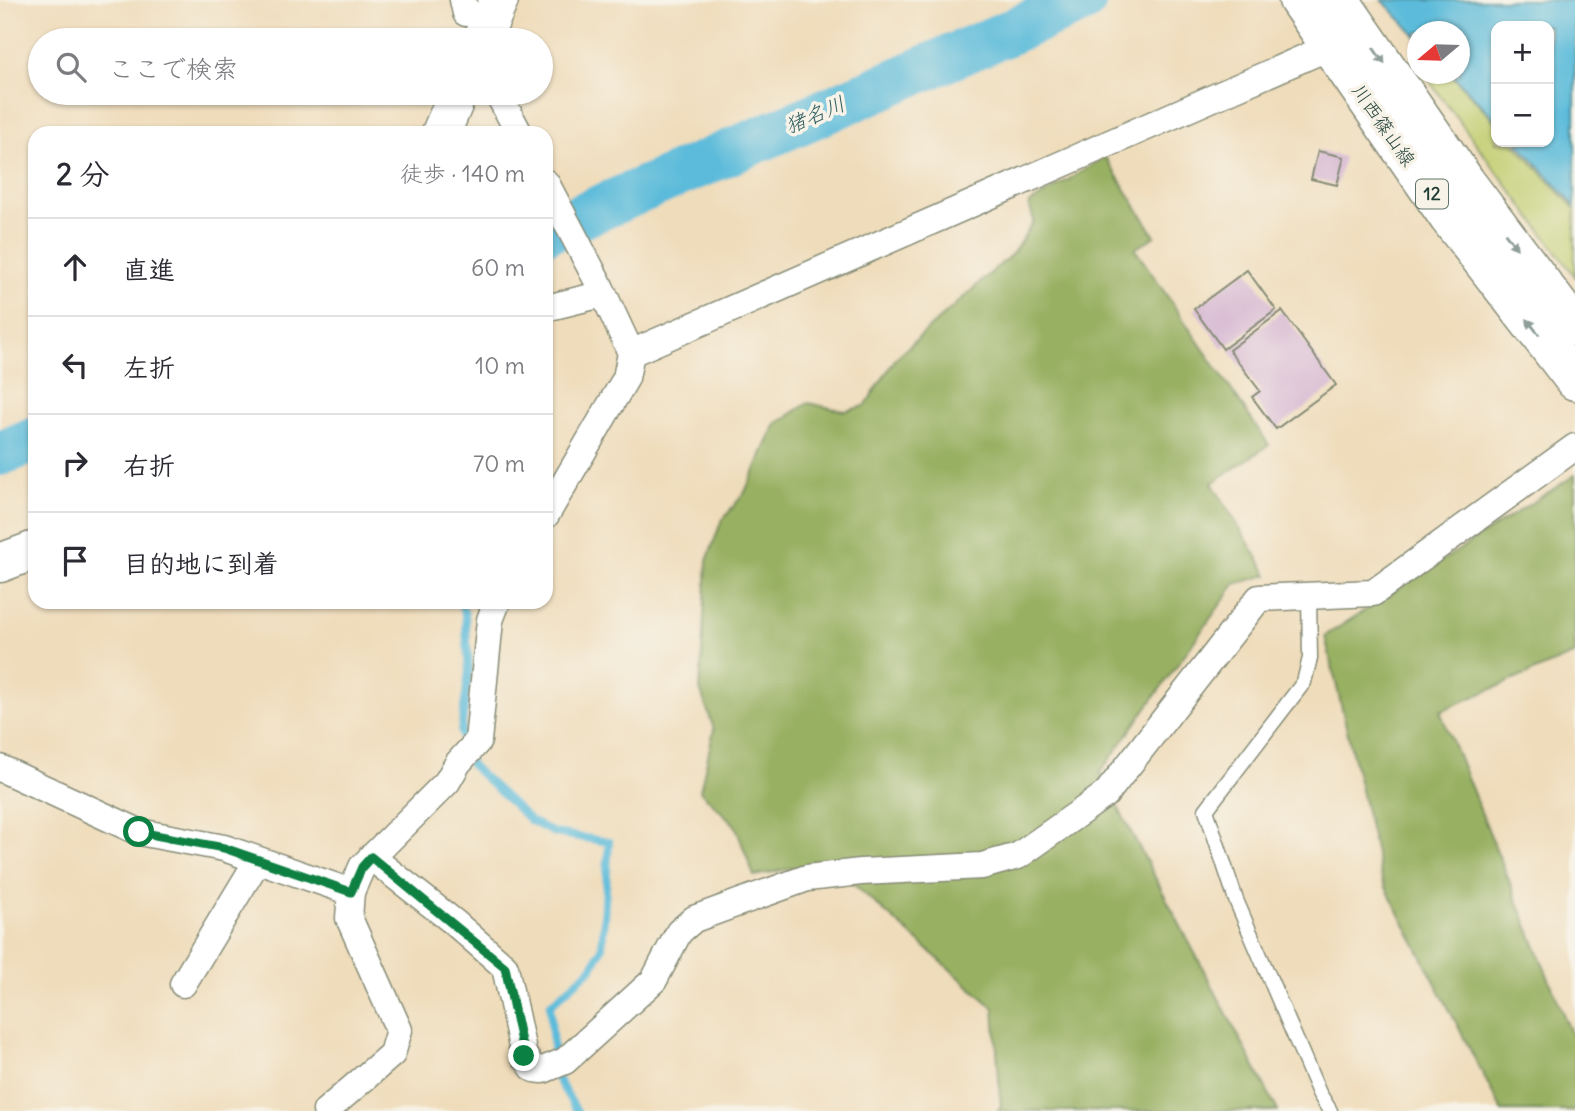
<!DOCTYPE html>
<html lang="ja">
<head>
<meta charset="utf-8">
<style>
	:root { --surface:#fff; --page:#f7f7f7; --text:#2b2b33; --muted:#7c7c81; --line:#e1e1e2 }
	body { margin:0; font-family:Delius,"Klee One",sans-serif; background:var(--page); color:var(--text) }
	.controls { position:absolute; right:21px; top:21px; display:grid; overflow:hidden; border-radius:14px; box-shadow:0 2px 5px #0004 }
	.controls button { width:63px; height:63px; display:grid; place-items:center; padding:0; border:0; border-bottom:2px solid var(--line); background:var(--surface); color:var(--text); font:35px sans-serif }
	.compass { position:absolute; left:1407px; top:21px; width:63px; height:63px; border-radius:50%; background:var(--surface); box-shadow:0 2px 5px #0004; rotate:251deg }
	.stop { position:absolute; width:21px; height:21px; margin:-16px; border:5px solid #0b8043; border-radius:50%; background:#fff }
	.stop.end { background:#0b8043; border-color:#fff; box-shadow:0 2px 7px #0008 }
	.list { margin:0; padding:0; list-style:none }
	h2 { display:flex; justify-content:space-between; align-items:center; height:91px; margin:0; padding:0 28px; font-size:30px }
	h2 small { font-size:23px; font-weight:400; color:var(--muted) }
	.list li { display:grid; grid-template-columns:46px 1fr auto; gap:21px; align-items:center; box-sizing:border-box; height:98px; padding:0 28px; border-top:2px solid var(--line) }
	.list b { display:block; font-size:26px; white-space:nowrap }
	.list em { font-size:23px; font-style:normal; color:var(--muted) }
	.icon { flex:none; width:38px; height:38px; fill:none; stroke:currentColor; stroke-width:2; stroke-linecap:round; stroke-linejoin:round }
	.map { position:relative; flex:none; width:1575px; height:1111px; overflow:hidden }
	.search { position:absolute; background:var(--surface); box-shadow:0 2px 5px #0004; left:28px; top:28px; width:525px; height:77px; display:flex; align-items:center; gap:18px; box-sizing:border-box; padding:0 24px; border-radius:38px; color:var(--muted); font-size:26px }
	.panel { position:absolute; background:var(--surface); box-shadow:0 2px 5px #0004; left:28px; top:126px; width:525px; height:483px; border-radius:21px }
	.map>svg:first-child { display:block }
	.green { fill:#c1cd6f; stroke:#708552; stroke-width:2 }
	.forest { fill:#98b062; stroke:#5c764b; stroke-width:2 }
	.water { fill:#5bbbda; stroke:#3d7c87; stroke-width:2 }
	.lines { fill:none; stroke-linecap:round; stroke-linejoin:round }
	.stream { stroke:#5bbbda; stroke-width:8 }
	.river { stroke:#5bbbda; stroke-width:46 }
	.building { fill:#d1aecf }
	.lane-casing { stroke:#878c77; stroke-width:17 }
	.street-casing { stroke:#878c77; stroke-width:29 }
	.primary-casing { stroke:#878c77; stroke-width:41 }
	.lane { stroke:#fff; stroke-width:14 }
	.street { stroke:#fff; stroke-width:26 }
	.primary { stroke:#fff; stroke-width:38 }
	.oneway { fill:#8f9e9a }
	.route { stroke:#0b8043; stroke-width:9 }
	.labels { text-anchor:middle; stroke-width:7; stroke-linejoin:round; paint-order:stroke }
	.shield { fill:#f7f3e8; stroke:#60746a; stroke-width:2 }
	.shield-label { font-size:18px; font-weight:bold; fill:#1f3d34 }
	.street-label { font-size:19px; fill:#1f3d34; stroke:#f7f3e8 }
	.water-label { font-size:21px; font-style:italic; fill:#2e5c5e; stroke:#f7f3e8 }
</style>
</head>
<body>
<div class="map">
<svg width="1575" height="1111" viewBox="0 0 1575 1111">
	<rect width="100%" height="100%" fill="#f7f3e8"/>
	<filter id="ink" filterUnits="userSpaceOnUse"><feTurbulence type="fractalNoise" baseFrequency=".0143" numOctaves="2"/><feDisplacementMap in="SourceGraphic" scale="14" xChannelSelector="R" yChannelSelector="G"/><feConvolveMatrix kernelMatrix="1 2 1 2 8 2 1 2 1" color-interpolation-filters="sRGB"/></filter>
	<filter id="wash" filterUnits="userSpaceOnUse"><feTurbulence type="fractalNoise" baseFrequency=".00686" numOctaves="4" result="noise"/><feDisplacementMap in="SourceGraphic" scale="28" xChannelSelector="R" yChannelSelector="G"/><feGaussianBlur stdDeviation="1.57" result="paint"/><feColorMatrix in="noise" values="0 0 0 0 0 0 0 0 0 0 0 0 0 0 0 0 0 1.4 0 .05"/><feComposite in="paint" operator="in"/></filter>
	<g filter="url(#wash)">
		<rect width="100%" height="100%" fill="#efdcba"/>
		<polygon class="green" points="1424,74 1451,74 1496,123 1496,142 1513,142 1575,209 1575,276"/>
		<g class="forest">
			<polygon points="1105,157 1155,236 1135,249 1269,445 1212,483 1268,575 1235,584 1100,773 1278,1111 997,1111 1001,1107 994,1008 827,861 754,876 735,825 700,791 714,729 700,689 707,561 721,522 745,492 776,424 808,403 845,411 865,406 896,358 1013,253 1034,221 1029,204"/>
			<polygon points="1575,475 1575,654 1440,711 1575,1043 1575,1111 1502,1111 1382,880 1325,636"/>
		</g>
		<polygon class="water" points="1382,0 1575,0 1575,206 1517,142 1549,142 1549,26 1496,26 1496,120 1452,74 1460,74 1460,32 1418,32 1417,37"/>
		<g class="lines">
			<polyline class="stream" points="460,602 465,614 469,671 461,732 471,765 531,821 554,833 609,842 602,948 592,968 550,1005 555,1075 577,1111"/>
			<g class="river">
				<polyline points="546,231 1084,0"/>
				<polyline points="0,453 35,440"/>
			</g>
		</g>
		<g id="blocks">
			<g class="building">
				<polygon points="1318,151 1344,157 1337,185 1311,179"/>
				<polygon points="1247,270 1276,310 1223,349 1194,309"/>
				<polygon points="1282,311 1336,385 1276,429 1252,397 1260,391 1229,350"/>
			</g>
		</g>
	</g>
	<g filter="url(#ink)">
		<use href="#blocks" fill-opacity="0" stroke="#878c77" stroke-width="2"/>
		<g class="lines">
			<defs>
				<polyline id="lane" points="1309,596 1310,658 1304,682 1206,810 1236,900 1319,1093 1330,1111"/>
				<g id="street">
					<polyline points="463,0 466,13"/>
					<polyline points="501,99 519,133"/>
					<polyline points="546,183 598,282 631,353 626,378 546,515"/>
					<polyline points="546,308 603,294"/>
					<polyline points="631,353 1329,47"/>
					<polyline points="0,768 139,832 224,848 351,892"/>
					<polyline points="371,857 455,923 505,967 524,1056 534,1069 543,1070 565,1061 654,980 679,932 694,919 807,878 861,872 982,866 1018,856 1106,794 1259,598 1373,593 1575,447"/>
					<polyline points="183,984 258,860"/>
					<polyline points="326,1111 392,1054 399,1030 349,918 351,892 362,867 447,782 458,763 478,741 490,620 497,602"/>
				</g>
				<g id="primary">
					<polyline points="1298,0 1448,217 1575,381"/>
					<polyline points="1340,0 1466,182 1575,327"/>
					<polyline points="482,40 499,0"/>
					<polyline points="441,133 458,93"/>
					<polyline points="0,563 35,550"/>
				</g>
			</defs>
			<use href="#lane" class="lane-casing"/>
			<use href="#street" class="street-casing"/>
			<use href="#primary" class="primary-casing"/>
			<use href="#lane" class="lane"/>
			<use href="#street" class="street"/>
			<use href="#primary" class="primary"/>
		</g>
		<defs><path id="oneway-solid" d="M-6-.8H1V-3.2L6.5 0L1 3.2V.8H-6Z" transform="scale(1.75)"/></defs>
		<g class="oneway">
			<use href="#oneway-solid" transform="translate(1379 56) rotate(55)"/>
			<use href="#oneway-solid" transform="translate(1511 241) rotate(53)"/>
			<use href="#oneway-solid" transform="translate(1533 327) rotate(-128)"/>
		</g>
	</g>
	<g class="lines" filter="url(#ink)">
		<polyline class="route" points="139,832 224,848 351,892 362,867 371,857 505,967 524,1056"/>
	</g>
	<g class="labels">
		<rect class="shield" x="1416" y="179.5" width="32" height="29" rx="5"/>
		<g class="shield-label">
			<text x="1432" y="200">12</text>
		</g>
		<g class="street-label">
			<text transform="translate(1384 125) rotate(55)" y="7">川西篠山線</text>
		</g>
		<g class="water-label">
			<text transform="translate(815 115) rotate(-23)" y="7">猪名川</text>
		</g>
	</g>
</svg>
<div class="controls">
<button>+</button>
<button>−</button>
</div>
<svg class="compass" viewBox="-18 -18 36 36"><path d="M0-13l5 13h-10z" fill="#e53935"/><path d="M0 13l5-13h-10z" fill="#7c7c81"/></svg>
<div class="stop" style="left:139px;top:832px"></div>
<div class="stop end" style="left:524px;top:1056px"></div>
<div class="search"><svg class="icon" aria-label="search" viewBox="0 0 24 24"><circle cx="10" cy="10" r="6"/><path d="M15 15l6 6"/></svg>ここで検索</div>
<section class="panel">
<h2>2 分<small>徒歩 · 140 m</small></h2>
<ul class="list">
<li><svg class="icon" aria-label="ahead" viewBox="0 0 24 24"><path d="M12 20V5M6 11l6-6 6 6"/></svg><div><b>直進</b></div><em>60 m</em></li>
<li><svg class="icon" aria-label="left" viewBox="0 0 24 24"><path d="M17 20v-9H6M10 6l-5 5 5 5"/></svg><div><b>左折</b></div><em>10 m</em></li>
<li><svg class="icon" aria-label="right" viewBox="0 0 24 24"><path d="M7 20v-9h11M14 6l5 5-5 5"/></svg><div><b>右折</b></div><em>70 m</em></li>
<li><svg class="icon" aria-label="arrive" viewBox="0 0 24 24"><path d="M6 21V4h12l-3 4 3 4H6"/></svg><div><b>目的地に到着</b></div></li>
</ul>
</section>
</div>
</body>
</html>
